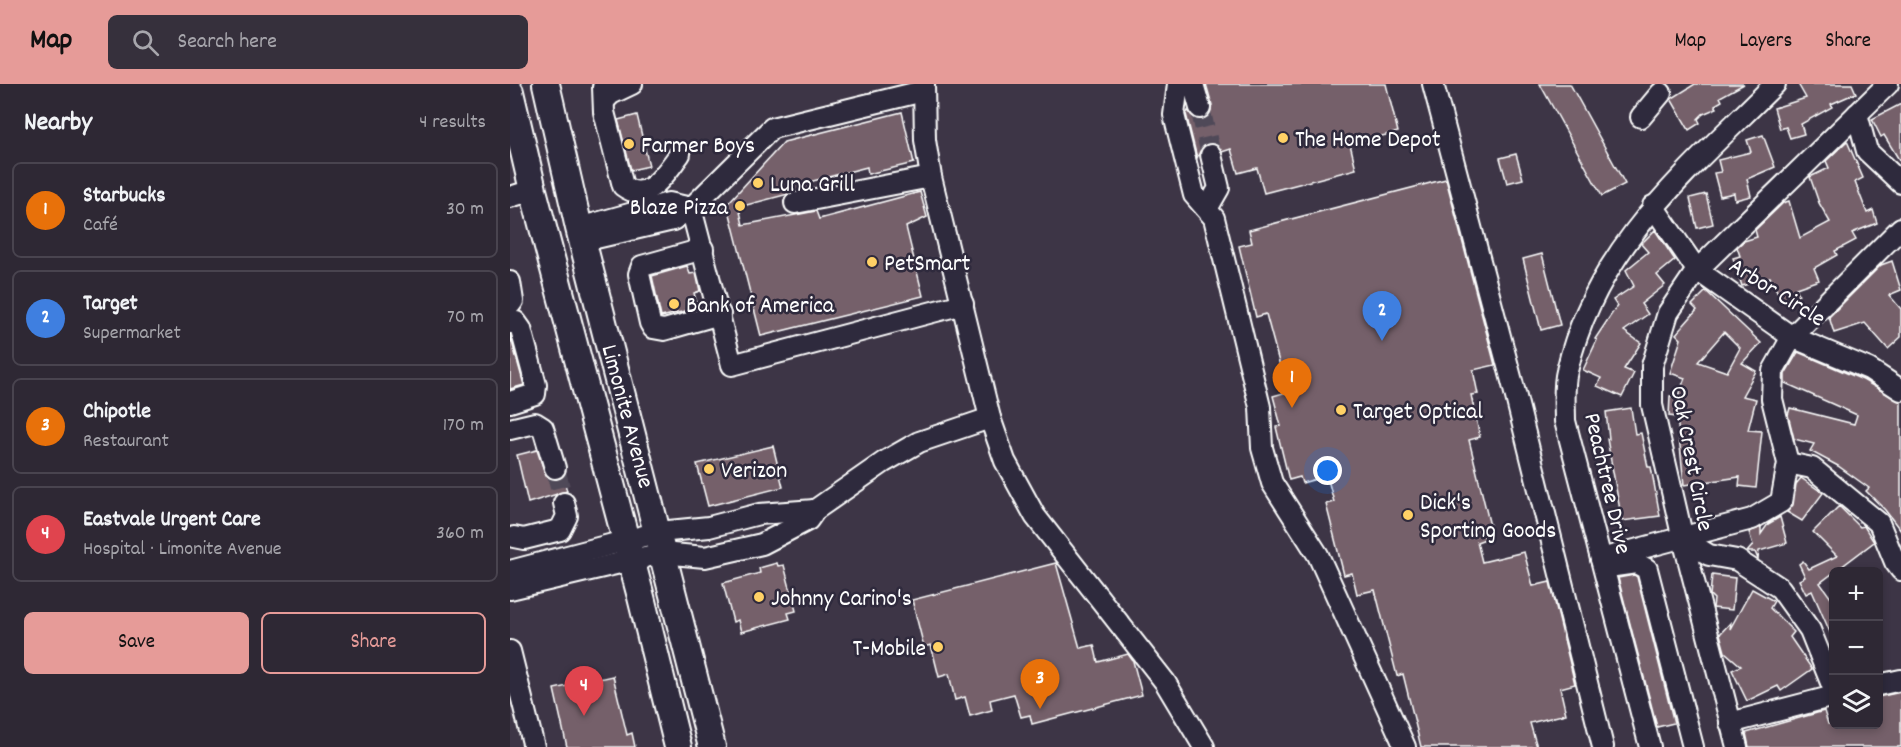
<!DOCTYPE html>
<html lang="en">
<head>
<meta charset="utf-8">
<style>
	:root { --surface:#2e2834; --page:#36303c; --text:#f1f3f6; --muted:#a7a6ac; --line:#49444f; --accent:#e69b98 }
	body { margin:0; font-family:Dekko,sans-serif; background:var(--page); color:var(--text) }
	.controls { position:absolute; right:18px; bottom:18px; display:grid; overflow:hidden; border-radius:9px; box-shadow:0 3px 9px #0003 }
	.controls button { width:54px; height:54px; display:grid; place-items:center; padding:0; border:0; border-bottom:2px solid var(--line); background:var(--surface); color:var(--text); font:30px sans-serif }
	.you { position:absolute; left:818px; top:387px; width:21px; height:21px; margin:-15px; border:4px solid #fff; border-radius:50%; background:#1a73e8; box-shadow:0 0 0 9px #1a73e833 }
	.badge { display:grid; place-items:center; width:39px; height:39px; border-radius:50%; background:var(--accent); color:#fff; font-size:20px; font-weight:700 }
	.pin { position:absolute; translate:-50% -50px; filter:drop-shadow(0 2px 3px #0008) }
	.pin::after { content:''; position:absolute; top:32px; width:21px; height:18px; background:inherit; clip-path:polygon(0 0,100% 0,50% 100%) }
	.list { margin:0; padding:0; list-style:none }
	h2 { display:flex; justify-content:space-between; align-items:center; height:78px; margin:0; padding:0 24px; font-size:26px }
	h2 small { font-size:20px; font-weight:400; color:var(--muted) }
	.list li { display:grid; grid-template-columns:39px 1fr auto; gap:18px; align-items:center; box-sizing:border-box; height:96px; margin:0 12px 12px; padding:0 12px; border:2px solid var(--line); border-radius:9px }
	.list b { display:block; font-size:22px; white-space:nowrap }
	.list p { margin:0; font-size:20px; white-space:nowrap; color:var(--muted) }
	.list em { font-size:20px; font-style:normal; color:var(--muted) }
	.actions { display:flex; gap:12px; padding:18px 24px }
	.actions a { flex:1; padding:14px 0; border:2px solid var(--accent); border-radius:9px; text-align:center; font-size:21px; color:var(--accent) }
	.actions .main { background:var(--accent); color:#111 }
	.icon { flex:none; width:33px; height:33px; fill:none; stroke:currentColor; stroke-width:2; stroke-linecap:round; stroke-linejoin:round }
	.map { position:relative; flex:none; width:1391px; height:663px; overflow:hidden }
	header { display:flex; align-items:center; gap:36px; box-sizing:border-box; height:84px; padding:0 30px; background:var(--accent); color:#111 }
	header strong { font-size:28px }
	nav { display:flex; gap:33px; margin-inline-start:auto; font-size:21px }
	.search { width:420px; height:54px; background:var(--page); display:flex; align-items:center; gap:15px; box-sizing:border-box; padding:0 21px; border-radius:9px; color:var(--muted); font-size:22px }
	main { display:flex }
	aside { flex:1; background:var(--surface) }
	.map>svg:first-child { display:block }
	.building { fill:#75616b; stroke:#fff; stroke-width:1.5; fill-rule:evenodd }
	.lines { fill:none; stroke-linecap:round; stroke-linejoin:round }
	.minor-tunnel { stroke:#504958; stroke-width:20; stroke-dasharray:20 10; stroke-linecap:butt }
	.minor-casing { stroke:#fff; stroke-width:24 }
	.major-casing { stroke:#fff; stroke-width:30 }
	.minor { stroke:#2f2a3d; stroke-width:20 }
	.major { stroke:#2f2a3d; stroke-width:26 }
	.poi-dot { fill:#ffd166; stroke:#2f2a3d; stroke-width:2 }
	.labels { text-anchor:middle; stroke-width:5; stroke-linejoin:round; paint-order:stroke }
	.poi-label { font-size:24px; fill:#fff; stroke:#2f2a3d; text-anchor:start }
	.street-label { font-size:24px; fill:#fff; stroke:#2f2a3d }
</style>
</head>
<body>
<header>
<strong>Map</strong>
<div class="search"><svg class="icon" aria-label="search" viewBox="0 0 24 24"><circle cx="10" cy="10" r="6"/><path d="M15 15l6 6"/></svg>Search here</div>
<nav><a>Map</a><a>Layers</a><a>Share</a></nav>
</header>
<main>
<aside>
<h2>Nearby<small>4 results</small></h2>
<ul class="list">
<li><span class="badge" style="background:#e8710a">1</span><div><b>Starbucks</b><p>Café</p></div><em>30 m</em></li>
<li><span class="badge" style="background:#3f7fe0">2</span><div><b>Target</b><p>Supermarket</p></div><em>70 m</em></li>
<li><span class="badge" style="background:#e8710a">3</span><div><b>Chipotle</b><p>Restaurant</p></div><em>170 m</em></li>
<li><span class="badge" style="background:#e0444e">4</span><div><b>Eastvale Urgent Care</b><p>Hospital · Limonite Avenue</p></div><em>360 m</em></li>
</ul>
<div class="actions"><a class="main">Save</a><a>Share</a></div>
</aside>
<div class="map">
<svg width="1391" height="663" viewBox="0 0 1391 663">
	<rect width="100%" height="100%" fill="#3d3546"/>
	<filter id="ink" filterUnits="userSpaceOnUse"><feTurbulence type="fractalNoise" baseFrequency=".0167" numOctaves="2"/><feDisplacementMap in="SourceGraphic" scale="12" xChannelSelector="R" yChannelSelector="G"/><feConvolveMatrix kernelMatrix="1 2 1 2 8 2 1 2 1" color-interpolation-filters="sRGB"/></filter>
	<g filter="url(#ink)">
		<g class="building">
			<polygon points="696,0 876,0 888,48 840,60 846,85 754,109 747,84 728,89 721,65 712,68 705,60 698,60 692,63 687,74 676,30 678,27 688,36 699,32 702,21"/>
			<polygon points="1030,0 1060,0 1115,100 1092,112"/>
			<polygon points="1185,0 1234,0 1210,13 1212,17 1205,21 1207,24 1193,30 1188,35 1190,39 1179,46 1161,15"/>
			<polygon points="1288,0 1342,0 1346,9 1321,20 1322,23 1291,40 1294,50 1280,54 1276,43 1270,45 1264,24 1296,14"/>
			<polygon points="1391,20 1391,79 1374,51 1371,53 1362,35"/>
			<polygon points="392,28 404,79 358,90 357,83 299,98 301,104 229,123 233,141 306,127 309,135 410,108 417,133 396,143 413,212 251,252 219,126 209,129 274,58"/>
			<polygon points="127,31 139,82 121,86 108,36"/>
			<polygon points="1253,51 1265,83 1237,95 1241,112 1225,116 1224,109 1210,112 1204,89 1211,88 1208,76 1241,68 1237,56"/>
			<polygon points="1337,57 1353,94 1345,98 1357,129 1363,126 1367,139 1342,149 1346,156 1325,167 1327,171 1304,184 1309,196 1286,204 1289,211 1273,219 1260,193 1232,202 1223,174 1230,172 1227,163 1234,157 1247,153 1245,146 1273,119 1279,117 1290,154 1320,138 1309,119 1300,93 1319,84 1316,77"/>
			<polygon points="1006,70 1013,95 997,99 990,74"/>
			<polygon points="936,95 985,281 963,286 968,310 961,311 970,353 959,356 980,442 972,444 975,455 967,458 972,478 1014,468 1023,502 1040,498 1065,600 1050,604 1056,630 1020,639 1027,663 911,663 893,590 887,592 865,506 847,510 842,489 834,491 816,420 824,418 817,392 792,399 790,393 779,396 766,343 771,342 763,312 777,308 756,230 746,233 729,162 742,159 739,146"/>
			<polygon points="1196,110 1203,140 1187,144 1180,114"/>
			<polygon points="1145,146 1165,176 1147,191 1155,201 1131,220 1138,230 1114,247 1131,259 1114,285 1124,289 1112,313 1087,302 1091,294 1073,286 1087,256 1085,255 1107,222 1103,216 1124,202 1116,186 1138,168 1131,160"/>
			<polygon points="1032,170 1050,241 1031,246 1013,175"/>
			<polygon points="1382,177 1391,206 1379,211 1391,225 1391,253 1378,265 1355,239 1324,249 1319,233 1371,181"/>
			<polygon points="177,182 180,190 186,189 190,207 184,209 188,224 151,233 142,192"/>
			<path d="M1196,207L1251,259L1232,279L1246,287L1232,312L1246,315L1238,346L1252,347L1246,404L1229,402L1230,393L1174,401L1167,333L1159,332L1160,312H1168L1175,294L1160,289L1171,255L1166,250L1187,226L1182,221ZM1214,248L1230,264L1217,288L1188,278Z"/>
			<polygon points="0,251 14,301 0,305"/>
			<polygon points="1288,268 1353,296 1391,318 1391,447 1375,426 1356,407 1359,404 1328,382 1300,367 1304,360 1284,355 1278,331 1280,324 1344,340 1347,331 1275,299 1275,290"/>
			<polygon points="1121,324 1125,350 1131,349 1138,383 1141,383 1150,432 1112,437 1097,355 1099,355 1096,328"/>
			<polygon points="263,362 273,403 198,422 187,380"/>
			<polygon points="27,366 36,392 43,396 53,393 57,407 18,419 7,371"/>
			<polygon points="1291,394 1313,409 1292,437 1277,428 1283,421 1286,400"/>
			<polygon points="1329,422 1350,443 1354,442 1364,458 1310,499 1323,517 1323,555 1302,507 1296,510 1289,496 1295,493 1289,480 1293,477 1299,485 1327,472 1303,448"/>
			<polygon points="1270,433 1277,459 1249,467 1248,475 1245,468 1237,468 1243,461 1239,448 1251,443 1251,450 1258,440"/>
			<polygon points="267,479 268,482 274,481 286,527 278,529 280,535 231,548 228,536 223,538 213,499 250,489 249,484"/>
			<polygon points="546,479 570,564 584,561 588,578 618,570 623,577 632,611 522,640 520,631 511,633 504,610 480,616 482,626 460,632 455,613 445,616 439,590 429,593 421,561 414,563 402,516"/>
			<polygon points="1124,491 1127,493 1164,639 1147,643 1108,494"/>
			<polygon points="1202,491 1225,494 1222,526 1203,524 1204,515 1200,511"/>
			<polygon points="1242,505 1264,517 1260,524 1284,548 1280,553 1302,585 1271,607 1268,602 1237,617 1222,586 1231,582 1215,568 1210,550 1221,538 1220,545"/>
			<polygon points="103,592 117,651 122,649 125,663 57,663 44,605"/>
			<polygon points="1391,608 1391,663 1239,663 1236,649 1314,627 1318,640 1368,640 1368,613"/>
		</g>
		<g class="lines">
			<g class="minor-tunnel">
				<polyline points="690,24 701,71"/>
				<polyline points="45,384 54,419"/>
			</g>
			<defs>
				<g id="minor">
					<path d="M96,0L93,3L94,28L113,102C138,121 157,87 170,70"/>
					<polyline points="414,0 415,56 421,93 480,334 495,377 525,432 655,598 694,663"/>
					<polyline points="668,0 664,31 684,111 704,134 750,323 752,364 762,399 808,471 895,663"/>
					<polyline points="683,0 690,24"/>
					<polyline points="923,0 1003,301 1093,663"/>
					<polyline points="94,17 101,10 122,0"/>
					<polyline points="1347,30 1357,67 1391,99"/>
					<polyline points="1131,33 1151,9"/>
					<polyline points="0,113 23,106"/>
					<polyline points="285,119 421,93"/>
					<polyline points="1143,122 1187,186 1282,253 1359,285 1391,306"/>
					<polyline points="181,124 222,281 453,220"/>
					<polyline points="697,125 709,104 701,71"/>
					<polyline points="69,144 159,119 181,124"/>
					<polyline points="73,157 163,136 181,124 262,44 413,7"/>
					<polyline points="193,165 132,182 129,190 140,239 143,244 154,246 210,230"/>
					<polyline points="0,198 3,217 0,221"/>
					<polyline points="0,239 6,238 11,245 26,301 25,310 0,318"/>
					<polyline points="0,345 25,339 33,344 45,384"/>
					<polyline points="1278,379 1302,384 1369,439 1385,478 1391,486"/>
					<polyline points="4,453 14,455 50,446 57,432 54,419"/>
					<polyline points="1173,455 1199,471 1227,476 1270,504 1300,546 1324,606"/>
					<polyline points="1091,475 1242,435 1271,418 1278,379 1262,315 1263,287 1282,253 1391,144"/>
					<polyline points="1105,482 1126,479 1137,485 1183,663"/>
					<polyline points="0,487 149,448 199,443 249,430 305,426"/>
					<polyline points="0,505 152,469 195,473 252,460 298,436 305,426 374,378 409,358 480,334"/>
					<polyline points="0,567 24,663"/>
					<polyline points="1368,601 1391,596"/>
					<polyline points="1220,639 1324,612"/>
					<path d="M1140,663L1055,337C1055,321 1053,302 1057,287C1085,163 1179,86 1265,0"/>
					<polyline points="1227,663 1173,455 1142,321 1142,282 1158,229 1187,186 1378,0"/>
				</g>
				<g id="major">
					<polyline points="36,0 69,144 202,663"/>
					<polyline points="0,8 23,106 131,513 168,663"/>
				</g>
			</defs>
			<use href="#minor" class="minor-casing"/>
			<use href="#major" class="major-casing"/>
			<use href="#minor" class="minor"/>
			<use href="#major" class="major"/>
		</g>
	</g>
	<g class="poi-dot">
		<circle cx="773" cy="54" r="6"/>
		<circle cx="119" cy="60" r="6"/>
		<circle cx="248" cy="99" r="6"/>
		<circle cx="230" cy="122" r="6"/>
		<circle cx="362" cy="178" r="6"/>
		<circle cx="164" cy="220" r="6"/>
		<circle cx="831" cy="326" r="6"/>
		<circle cx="199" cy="385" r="6"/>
		<circle cx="898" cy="431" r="6"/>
		<circle cx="249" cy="513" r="6"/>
		<circle cx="428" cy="563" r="6"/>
	</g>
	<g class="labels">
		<g class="poi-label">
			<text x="785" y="62">The Home Depot</text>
			<text x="131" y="68">Farmer Boys</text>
			<text x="260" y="107">Luna Grill</text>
			<text x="218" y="130" text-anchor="end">Blaze Pizza</text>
			<text x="374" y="186">PetSmart</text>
			<text x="176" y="228">Bank of America</text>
			<text x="843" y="334">Target Optical</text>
			<text x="211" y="393">Verizon</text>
			<text x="910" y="425">Dick's<tspan x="910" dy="28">Sporting Goods</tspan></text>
			<text x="261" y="521">Johnny Carino's</text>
			<text x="416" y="571" text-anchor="end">T-Mobile</text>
		</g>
		<g class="street-label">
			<text transform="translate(1268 207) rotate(32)" y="8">Arbor Circle</text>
			<text transform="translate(119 332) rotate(75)" y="8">Limonite Avenue</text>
			<text transform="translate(1183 374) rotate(79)" y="8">Oak Crest Circle</text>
			<text transform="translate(1099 399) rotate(77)" y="8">Peachtree Drive</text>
		</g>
	</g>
</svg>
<div class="controls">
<button>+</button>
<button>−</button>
<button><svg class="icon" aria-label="layers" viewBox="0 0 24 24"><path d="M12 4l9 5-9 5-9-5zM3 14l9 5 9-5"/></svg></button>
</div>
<div class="you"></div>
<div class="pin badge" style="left:782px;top:324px;background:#e8710a">1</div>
<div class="pin badge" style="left:872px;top:257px;background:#3f7fe0">2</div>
<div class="pin badge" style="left:530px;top:625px;background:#e8710a">3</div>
<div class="pin badge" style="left:74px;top:632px;background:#e0444e">4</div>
</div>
</main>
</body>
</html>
